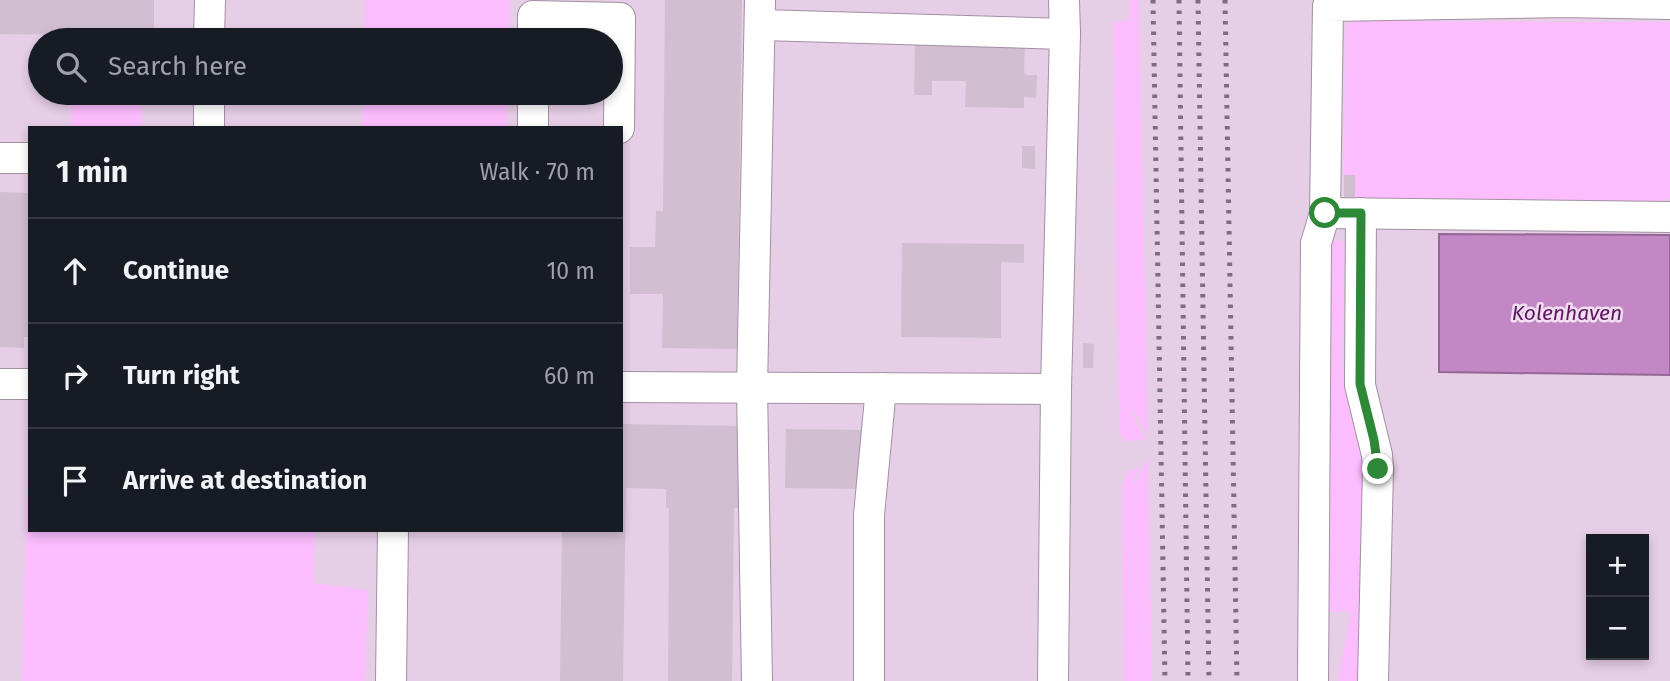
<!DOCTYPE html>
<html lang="en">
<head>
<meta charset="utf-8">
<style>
	:root { --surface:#171b24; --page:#242831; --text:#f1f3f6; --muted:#9ea1a6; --line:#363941 }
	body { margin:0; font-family:"Fira Sans",sans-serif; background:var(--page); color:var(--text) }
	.controls { position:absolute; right:21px; bottom:21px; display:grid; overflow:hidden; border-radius:0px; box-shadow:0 4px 10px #0003 }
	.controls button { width:63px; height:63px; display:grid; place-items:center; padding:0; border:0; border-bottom:2px solid var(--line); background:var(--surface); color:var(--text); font:35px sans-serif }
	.stop { position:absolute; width:21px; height:21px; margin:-16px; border:5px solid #2d8838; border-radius:50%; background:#fff }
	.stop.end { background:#2d8838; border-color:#fff; box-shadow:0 2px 7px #0008 }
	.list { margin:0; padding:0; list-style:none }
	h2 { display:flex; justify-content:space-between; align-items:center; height:91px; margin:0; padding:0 28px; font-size:30px }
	h2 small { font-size:23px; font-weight:400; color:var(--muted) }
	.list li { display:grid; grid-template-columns:46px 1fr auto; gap:21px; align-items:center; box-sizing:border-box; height:105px; padding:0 28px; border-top:2px solid var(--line) }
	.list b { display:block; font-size:26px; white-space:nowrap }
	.list em { font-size:23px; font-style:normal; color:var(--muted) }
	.icon { flex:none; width:38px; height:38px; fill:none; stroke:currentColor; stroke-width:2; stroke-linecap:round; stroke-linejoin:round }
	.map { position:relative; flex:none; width:1670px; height:681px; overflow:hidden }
	.search { position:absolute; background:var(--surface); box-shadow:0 4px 10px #0003; left:28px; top:28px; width:595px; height:77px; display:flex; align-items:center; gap:18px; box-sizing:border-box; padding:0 24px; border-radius:38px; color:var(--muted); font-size:26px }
	.panel { position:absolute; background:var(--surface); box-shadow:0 4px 10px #0003; left:28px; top:126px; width:595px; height:406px; border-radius:0px }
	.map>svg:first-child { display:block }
	.built { fill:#e6cee6; fill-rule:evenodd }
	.green { fill:#fbbdfd }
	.water { fill:#c287c4; stroke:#936894; stroke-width:2 }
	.building { fill:#d1bfd1 }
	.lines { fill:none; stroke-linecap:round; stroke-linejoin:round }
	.minor-casing { stroke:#a290a2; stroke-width:32 }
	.minor { stroke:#fff; stroke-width:30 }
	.rail { stroke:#7b6f7b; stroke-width:5; stroke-dasharray:3.5 7; stroke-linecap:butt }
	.route { stroke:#2d8838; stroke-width:9 }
	.labels { text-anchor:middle; stroke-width:5; stroke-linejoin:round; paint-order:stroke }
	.water-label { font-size:21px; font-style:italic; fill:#5e1662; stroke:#f1def1 }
</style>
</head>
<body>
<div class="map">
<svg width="1670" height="681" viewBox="0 0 1670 681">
	<rect width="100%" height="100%" fill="#f1def1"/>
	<path class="built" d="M0,0H1670V681H0ZM40,40H611V93H40ZM30,128H621V530H30ZM1591,539H1644V655H1591Z"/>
	<g class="green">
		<polygon points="365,0 510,0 509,40 364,40"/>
		<polygon points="1129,0 1139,0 1148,436 1134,411 1132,413 1146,440 1125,441 1121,435 1119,434 1113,23 1114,21 1127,21 1129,19"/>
		<polygon points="1350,21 1670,22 1670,199 1646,203 1355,200 1344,197 1345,28"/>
		<polygon points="70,93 141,93 142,128 71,128"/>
		<polygon points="363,93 508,93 507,128 362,128"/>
		<polygon points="1325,241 1341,241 1345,245 1342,359 1344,385 1349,405 1358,428 1365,465 1360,681 1338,681 1351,611 1323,612"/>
		<polygon points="29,411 30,530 315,530 313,583 368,590 365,681 22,681"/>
		<polygon points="1148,457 1152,681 1124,681 1122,484 1130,470 1140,468 1133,482 1135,483"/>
	</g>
	<polygon class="water" points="1439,234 1670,235 1670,375 1439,372"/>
	<g class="building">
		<polygon points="0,0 154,0 154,36 101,35 101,40 74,40 74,35 0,34"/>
		<polygon points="665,0 742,0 737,349 662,348 663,294 630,294 630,247 655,247 656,211 663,211"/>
		<polygon points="915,43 1025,45 1024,73 1026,75 1037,75 1036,98 1024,97 1024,108 965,107 966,81 932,81 932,95 914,95"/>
		<polygon points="1022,146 1035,146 1035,169 1022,168"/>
		<rect x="1344" y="175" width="11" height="22"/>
		<polygon points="0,192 30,193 30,337 24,337 24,348 0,347"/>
		<polygon points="902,243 1024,244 1024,263 1001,262 1001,338 901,337"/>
		<polygon points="1083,343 1094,344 1093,368 1083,368"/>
		<polygon points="621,424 738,426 738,508 734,508 732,681 668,681 669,508 666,508 666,489 626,488 623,681 560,681 562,530 621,530"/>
		<polygon points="786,429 861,430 861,489 785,488"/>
	</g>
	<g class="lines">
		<defs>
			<g id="minor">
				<polyline points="1670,4 1563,2 1328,6 1325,213 1670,217"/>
				<polyline points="760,25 1065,34"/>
				<polyline points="209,40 210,0"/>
				<polyline points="533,40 533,16 620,18 619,128"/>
				<polyline points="209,128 209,93"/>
				<polyline points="533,128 533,93"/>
				<polyline points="0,158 30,158"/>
				<polyline points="1361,213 1360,385 1377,455 1378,469 1373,681"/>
				<polyline points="0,384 30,384"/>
				<polyline points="621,387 1056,389"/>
				<polyline points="391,681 393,530"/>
				<polyline points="757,681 752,388 760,0"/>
				<polyline points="869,681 869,515 881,388"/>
				<polyline points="1053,681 1056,389 1065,34 1064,0"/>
				<polyline points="1313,681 1316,243 1325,213"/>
			</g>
		</defs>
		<use href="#minor" class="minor-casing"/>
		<use href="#minor" class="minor"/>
		<g class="rail">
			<polyline points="1153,0 1165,681"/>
			<polyline points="1179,0 1188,681"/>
			<polyline points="1198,0 1209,681"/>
			<polyline points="1225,0 1237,681"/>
		</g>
	</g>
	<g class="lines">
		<polyline class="route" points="1325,213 1361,213 1360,384 1374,440 1378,469"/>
	</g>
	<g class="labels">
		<g class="water-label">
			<text x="1567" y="320">Kolenhaven</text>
		</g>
	</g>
</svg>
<div class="controls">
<button>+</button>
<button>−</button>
</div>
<div class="stop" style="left:1325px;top:213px"></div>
<div class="stop end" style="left:1378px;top:469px"></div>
<div class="search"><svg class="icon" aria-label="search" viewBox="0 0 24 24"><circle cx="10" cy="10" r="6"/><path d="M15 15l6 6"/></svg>Search here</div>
<section class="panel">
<h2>1 min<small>Walk · 70 m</small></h2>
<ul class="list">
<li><svg class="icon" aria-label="ahead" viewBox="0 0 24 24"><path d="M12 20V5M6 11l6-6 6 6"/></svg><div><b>Continue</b></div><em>10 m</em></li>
<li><svg class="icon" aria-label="right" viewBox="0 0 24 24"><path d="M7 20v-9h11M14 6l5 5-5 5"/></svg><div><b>Turn right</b></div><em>60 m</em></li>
<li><svg class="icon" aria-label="arrive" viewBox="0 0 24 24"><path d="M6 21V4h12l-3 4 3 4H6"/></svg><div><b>Arrive at destination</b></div></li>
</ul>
</section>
</div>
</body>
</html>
